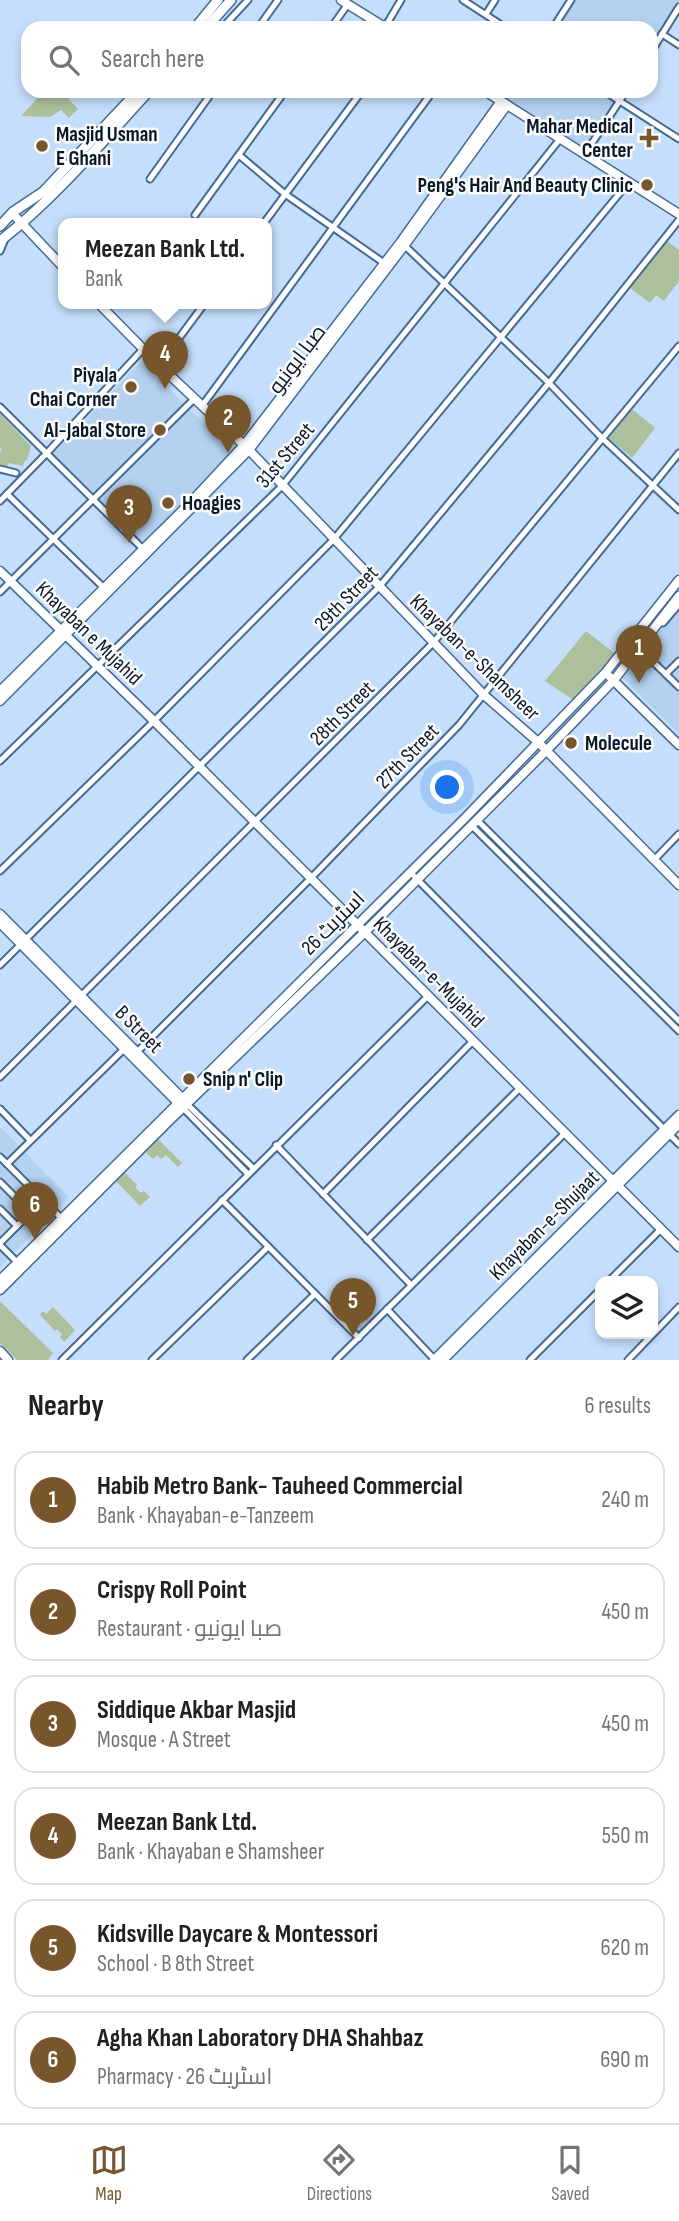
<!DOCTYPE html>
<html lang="en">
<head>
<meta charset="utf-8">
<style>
	:root { --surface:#fff; --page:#f6f6f6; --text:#202124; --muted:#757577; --line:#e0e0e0; --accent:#77562c }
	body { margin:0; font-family:"Sofia Sans Condensed",Cairo,sans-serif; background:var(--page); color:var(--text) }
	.controls { position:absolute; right:21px; bottom:21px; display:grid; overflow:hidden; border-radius:14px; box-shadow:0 4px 10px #0003 }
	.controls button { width:63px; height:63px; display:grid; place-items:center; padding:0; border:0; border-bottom:2px solid var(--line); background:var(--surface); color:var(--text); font:35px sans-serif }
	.you { position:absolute; left:448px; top:788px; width:24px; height:24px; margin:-18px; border:5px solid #fff; border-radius:50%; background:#1a73e8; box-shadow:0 0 0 10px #1a73e833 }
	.badge { display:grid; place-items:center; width:46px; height:46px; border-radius:50%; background:var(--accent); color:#fff; font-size:23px; font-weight:700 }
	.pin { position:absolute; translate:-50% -58px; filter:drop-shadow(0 2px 4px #0008) }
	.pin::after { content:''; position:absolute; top:37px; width:24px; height:21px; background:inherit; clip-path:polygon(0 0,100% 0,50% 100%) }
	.popup { position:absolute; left:58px; top:218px; width:214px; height:91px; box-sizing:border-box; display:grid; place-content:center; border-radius:14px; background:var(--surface); filter:drop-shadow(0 2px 5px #0005); font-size:23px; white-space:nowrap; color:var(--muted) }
	.popup b { font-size:26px; color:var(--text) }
	.popup::after { content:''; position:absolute; left:50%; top:100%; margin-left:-14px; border:14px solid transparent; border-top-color:var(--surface) }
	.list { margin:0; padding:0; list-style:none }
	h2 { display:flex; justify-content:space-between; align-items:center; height:91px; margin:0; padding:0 28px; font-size:30px }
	h2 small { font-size:23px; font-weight:400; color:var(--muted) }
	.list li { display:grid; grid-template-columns:46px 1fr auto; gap:21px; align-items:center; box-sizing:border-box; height:98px; margin:0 14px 14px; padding:0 14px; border:2px solid var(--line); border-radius:21px }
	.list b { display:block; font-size:26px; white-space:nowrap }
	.list p { margin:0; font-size:23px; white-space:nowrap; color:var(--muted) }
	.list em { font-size:23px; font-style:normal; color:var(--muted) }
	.icon { flex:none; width:38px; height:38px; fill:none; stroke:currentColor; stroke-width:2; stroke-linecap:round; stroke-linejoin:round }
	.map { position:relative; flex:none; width:679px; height:1360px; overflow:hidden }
	.search { position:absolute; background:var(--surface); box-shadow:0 4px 10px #0003; left:21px; right:21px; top:21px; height:77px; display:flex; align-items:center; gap:18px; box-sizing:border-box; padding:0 24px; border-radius:21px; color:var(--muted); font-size:26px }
	.sheet { height:763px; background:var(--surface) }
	nav { display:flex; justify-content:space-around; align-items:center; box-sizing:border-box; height:98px; border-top:2px solid var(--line); background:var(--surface); font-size:19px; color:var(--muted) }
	nav a { display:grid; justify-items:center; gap:4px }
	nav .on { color:var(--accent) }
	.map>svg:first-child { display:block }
	.built { fill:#b4d1f0 }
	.green { fill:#acc09c }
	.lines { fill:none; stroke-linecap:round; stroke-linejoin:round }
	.street-casing { stroke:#446b94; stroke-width:9 }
	.secondary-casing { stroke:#446b94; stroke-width:11 }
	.primary-casing { stroke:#446b94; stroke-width:12 }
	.street { stroke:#fff; stroke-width:5 }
	.secondary { stroke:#fff; stroke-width:8 }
	.primary { stroke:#fff; stroke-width:9 }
	.poi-dot { fill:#77562c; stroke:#fcfcfc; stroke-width:2.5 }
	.labels { text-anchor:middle; stroke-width:5; stroke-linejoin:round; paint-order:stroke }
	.poi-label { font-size:21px; font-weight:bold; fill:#09192a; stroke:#fcfcfc; text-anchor:end }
	.street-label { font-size:21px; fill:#09192a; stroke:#fcfcfc }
</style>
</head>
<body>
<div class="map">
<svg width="679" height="1360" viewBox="0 0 679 1360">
	<rect width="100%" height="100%" fill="#c5defb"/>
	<g class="built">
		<polygon points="571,0 679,0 679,7 651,52 651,28 553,28"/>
		<polygon points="511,91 627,91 585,154 503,103"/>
		<polygon points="141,362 234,452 145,544 52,454"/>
		<polygon points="679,599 679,734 620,675"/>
		<polygon points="0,1127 69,1197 0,1267"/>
	</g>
	<g class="green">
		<polygon points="44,91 61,91 78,109 69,118 61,110 50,117 21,116"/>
		<polygon points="667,241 679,250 679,281 664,301 656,295 650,303 630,288"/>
		<polygon points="632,409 655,428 632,458 609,438"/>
		<polygon points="0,414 31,446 27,460 25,460 23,466 8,463 7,469 0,467 0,452 2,449 0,448"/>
		<polygon points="586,631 614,653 601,671 575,701 545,681"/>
		<polygon points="156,1137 182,1163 178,1167 166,1155 161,1159 157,1155 153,1159 143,1150"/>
		<polygon points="124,1172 137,1185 135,1187 141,1193 144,1191 150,1197 140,1206 115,1180"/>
		<polygon points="0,1301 53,1353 48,1360 17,1360 0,1343"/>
		<polygon points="53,1307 75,1330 64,1342 60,1337 62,1334 57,1329 55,1331 40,1315 43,1311 46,1314"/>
	</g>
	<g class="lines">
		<defs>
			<g id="street">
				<polyline points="463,0 506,28"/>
				<polyline points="486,14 495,0"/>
				<polyline points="209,24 223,27 248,0"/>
				<polyline points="385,27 401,0"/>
				<polyline points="258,28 278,0"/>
				<polyline points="331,28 348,4"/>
				<polyline points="553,28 571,0"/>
				<polyline points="662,34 679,45"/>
				<polyline points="651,52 679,7"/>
				<polyline points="604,91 679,139"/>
				<polyline points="513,93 514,91"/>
				<polyline points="585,154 626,91"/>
				<polyline points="239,155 285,194 384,263"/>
				<polyline points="150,179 213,91"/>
				<polyline points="195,215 285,91"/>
				<polyline points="264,223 362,91"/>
				<polyline points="404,245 549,383 603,439 679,510"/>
				<polyline points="0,251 5,239"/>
				<polyline points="159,365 205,303"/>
				<polyline points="202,406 433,91"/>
				<polyline points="0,407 143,549"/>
				<polyline points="0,469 16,473"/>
				<polyline points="7,494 104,588"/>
				<polyline points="0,501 46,454 143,349"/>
				<polyline points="0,592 194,399"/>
				<polyline points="663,623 679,604"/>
				<polyline points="639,648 679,687"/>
				<polyline points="666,674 679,661"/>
				<polyline points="0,761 282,486 560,139"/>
				<polyline points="477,820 679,1021"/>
				<polyline points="471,825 679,1031"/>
				<polyline points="654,860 679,834"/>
				<polyline points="0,871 154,721 334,539 629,182"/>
				<polyline points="410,872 679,1144"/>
				<polyline points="0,965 379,587 549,383 679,220"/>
				<polyline points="137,1052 311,878 459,725 679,453"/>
				<polyline points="0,1077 433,643 679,346"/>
				<polyline points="188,1105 253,1168"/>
				<polyline points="0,1109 30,1140"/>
				<polyline points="184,1109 248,1174"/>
				<polyline points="276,1145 411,1285"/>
				<polyline points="0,1157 62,1219"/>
				<polyline points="7,1164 124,1049"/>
				<polyline points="0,1182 31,1213"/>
				<polyline points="323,1194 473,1041"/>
				<polyline points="222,1200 359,1338"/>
				<polyline points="0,1209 17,1226"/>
				<polyline points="367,1240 520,1088"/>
				<polyline points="0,1243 43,1200"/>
				<polyline points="0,1245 18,1263"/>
				<polyline points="609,1281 661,1229"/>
				<polyline points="387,1309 435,1360"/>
				<polyline points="62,1360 428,996"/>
				<polyline points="152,1360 268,1247"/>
				<polyline points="247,1360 315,1294"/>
				<polyline points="336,1360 565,1133"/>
				<polyline points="530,1360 600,1290"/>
				<polyline points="628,1360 679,1307"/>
			</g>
			<g id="secondary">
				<polyline points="341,0 386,28"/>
				<polyline points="485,91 679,214"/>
				<polyline points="12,213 64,268"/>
				<polyline points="98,303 159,365 249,450 484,695 538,742 679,885"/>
				<polyline points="0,571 154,721 679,1247"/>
				<polyline points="610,677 679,745"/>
				<polyline points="0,691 192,501 244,445 400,243 501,101"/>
				<polyline points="0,701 249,450 404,246 507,105"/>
				<polyline points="0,914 185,1101"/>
				<polyline points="0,923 182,1107"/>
				<polyline points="0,1280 465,818 606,672 679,580"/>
				<polyline points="0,1290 169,1121 365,932 546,751 614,680 679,596"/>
				<polyline points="0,1351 8,1360"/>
				<polyline points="434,1360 679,1115"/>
				<polyline points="443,1360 679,1124"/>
			</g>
			<g id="primary">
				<polyline points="195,28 218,0"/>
				<polyline points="206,28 231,0"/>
				<polyline points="0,226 13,212 43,192 138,91"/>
				<path d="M0,241C53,200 103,141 149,91"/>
			</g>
		</defs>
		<use href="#street" class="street-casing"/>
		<use href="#secondary" class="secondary-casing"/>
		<use href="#primary" class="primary-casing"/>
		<use href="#street" class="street"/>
		<use href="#secondary" class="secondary"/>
		<use href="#primary" class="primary"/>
	</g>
	<g class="poi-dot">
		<path d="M645.5 127.5h7v7h7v7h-7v7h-7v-7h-7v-7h7z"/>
		<circle cx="42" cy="146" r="7"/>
		<circle cx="647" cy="185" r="7"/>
		<circle cx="131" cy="387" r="7"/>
		<circle cx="160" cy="430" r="7"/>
		<circle cx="168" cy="503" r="7"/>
		<circle cx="571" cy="743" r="7"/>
		<circle cx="189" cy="1079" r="7"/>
	</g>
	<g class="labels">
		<g class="poi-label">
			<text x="633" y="133">Mahar Medical<tspan x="633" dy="24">Center</tspan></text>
			<text x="56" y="141" text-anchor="start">Masjid Usman<tspan x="56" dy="24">E Ghani</tspan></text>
			<text x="633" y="192">Peng's Hair And Beauty Clinic</text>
			<text x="117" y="382">Piyala<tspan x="117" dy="24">Chai Corner</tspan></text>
			<text x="146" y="437">Al-Jabal Store</text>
			<text x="182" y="510" text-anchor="start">Hoagies</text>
			<text x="585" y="750" text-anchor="start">Molecule</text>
			<text x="203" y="1086" text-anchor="start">Snip n' Clip</text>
		</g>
		<g class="street-label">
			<text transform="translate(297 359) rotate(-53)" y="7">صبا ایونیو</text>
			<text transform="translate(285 455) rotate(-50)" y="7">31st Street</text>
			<text transform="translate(346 598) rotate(-46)" y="7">29th Street</text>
			<text transform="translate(89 633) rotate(44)" y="7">Khayaban e Mujahid</text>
			<text transform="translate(475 657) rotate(44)" y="7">Khayaban-e-Shamsheer</text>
			<text transform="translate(342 713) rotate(-45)" y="7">28th Street</text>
			<text transform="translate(407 756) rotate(-46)" y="7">27th Street</text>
			<text transform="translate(333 923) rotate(-45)" y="7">اسٹریٹ 26</text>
			<text transform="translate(429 972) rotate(45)" y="7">Khayaban-e-Mujahid</text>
			<text transform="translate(139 1029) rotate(45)" y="7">B Street</text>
			<text transform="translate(544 1225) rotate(-45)" y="7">Khayaban-e-Shujaat</text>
		</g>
	</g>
</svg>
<div class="controls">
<button><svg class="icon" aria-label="layers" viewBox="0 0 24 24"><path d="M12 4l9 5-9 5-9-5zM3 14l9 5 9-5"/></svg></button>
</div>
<div class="you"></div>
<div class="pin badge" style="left:639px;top:683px">1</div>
<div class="pin badge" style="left:228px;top:453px">2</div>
<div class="pin badge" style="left:129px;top:543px">3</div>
<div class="pin badge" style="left:165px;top:389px">4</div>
<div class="popup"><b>Meezan Bank Ltd.</b>Bank</div>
<div class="pin badge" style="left:353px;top:1336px">5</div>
<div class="pin badge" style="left:35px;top:1240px">6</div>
<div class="search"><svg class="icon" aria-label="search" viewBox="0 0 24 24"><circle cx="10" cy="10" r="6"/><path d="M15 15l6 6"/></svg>Search here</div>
</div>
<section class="sheet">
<h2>Nearby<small>6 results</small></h2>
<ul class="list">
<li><span class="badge">1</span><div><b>Habib Metro Bank- Tauheed Commercial</b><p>Bank · Khayaban-e-Tanzeem</p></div><em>240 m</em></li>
<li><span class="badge">2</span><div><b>Crispy Roll Point</b><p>Restaurant · صبا ایونیو</p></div><em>450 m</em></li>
<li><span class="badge">3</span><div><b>Siddique Akbar Masjid</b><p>Mosque · A Street</p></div><em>450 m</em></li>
<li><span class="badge">4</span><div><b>Meezan Bank Ltd.</b><p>Bank · Khayaban e Shamsheer</p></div><em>550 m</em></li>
<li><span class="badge">5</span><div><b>Kidsville Daycare &amp; Montessori</b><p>School · B 8th Street</p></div><em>620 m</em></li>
<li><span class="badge">6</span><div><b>Agha Khan Laboratory DHA Shahbaz</b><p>Pharmacy · اسٹریٹ 26</p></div><em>690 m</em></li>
</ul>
</section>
<nav>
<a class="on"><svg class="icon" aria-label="map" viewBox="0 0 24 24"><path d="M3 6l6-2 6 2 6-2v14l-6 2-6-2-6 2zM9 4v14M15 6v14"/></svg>Map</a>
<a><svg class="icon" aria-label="directions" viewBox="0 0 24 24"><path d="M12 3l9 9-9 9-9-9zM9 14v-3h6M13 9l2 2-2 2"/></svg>Directions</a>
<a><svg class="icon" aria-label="saved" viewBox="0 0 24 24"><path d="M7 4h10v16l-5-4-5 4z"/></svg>Saved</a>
</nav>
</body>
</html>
